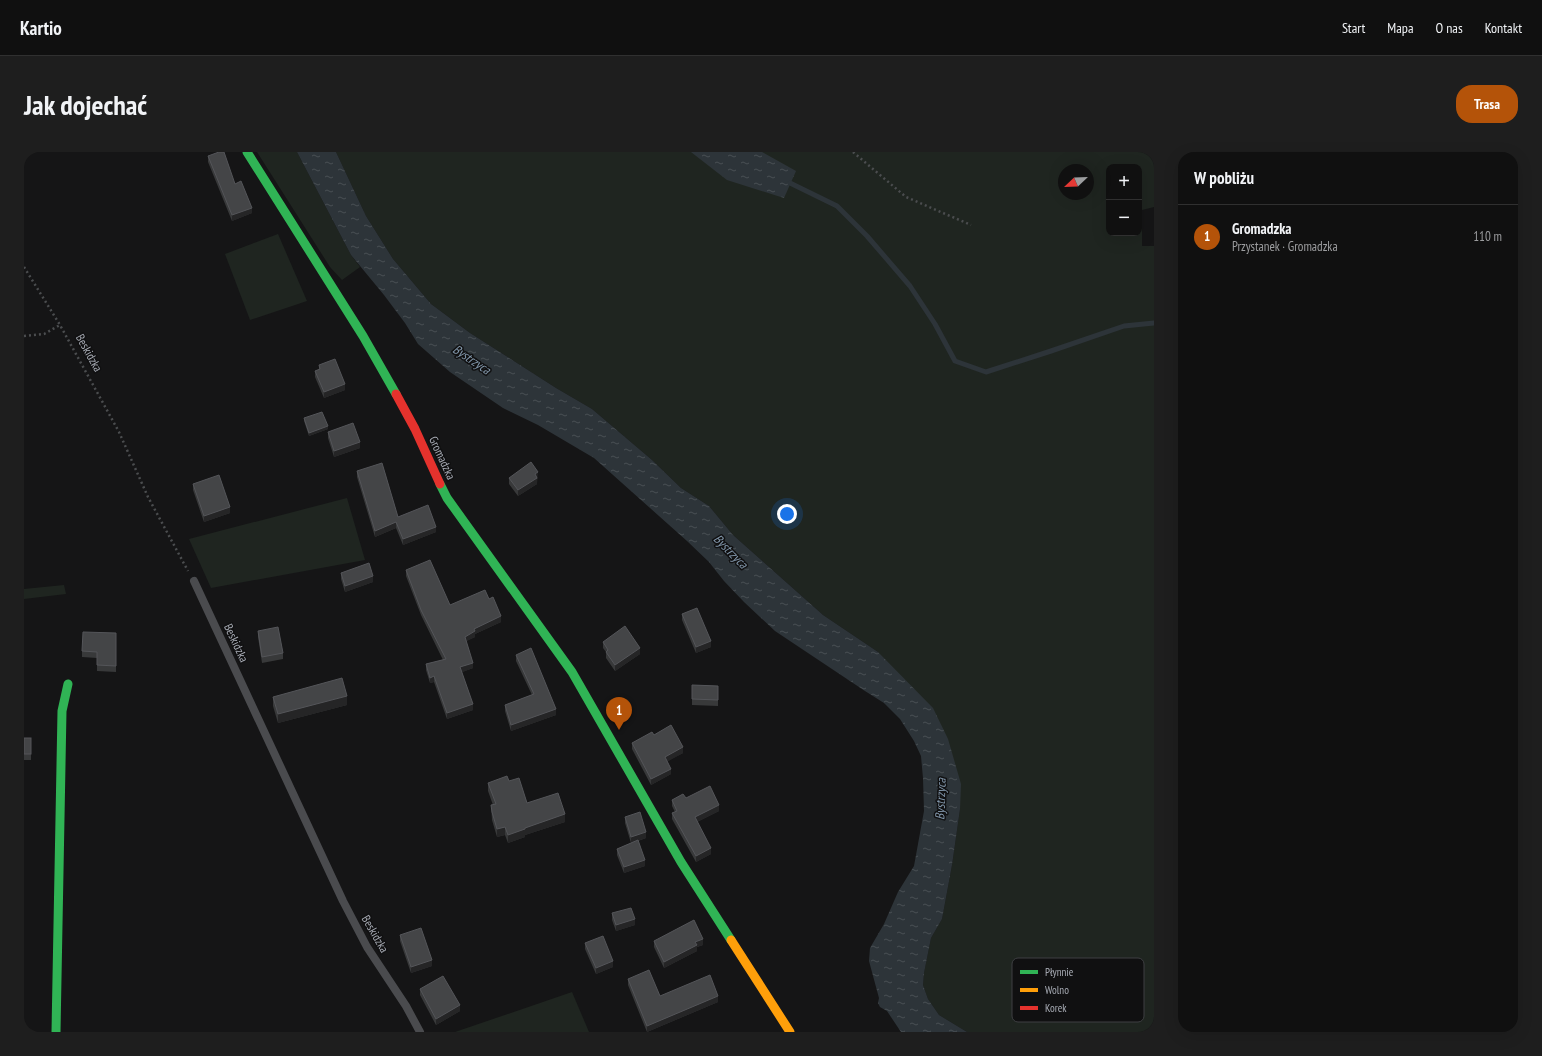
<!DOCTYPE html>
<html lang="pl">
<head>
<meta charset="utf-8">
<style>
	:root { --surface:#101010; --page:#1e1e1e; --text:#f1f3f6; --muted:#9c9d9f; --line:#303030; --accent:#b45309 }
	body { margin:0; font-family:"PT Sans Narrow",sans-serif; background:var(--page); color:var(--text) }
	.controls { position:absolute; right:12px; top:12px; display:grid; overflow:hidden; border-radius:8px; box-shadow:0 4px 16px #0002 }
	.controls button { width:36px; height:36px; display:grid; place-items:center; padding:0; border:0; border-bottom:1px solid var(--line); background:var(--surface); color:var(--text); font:20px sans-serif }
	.compass { position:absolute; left:1034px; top:12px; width:36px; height:36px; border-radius:50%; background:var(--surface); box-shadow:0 4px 16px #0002; rotate:247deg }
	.you { position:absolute; left:763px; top:362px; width:14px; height:14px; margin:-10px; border:3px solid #fff; border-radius:50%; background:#1a73e8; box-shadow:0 0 0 6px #1a73e833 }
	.badge { display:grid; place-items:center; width:26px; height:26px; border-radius:50%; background:var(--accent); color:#fff; font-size:13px; font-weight:700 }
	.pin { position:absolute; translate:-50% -33px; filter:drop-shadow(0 1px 2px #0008) }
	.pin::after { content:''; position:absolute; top:21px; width:14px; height:12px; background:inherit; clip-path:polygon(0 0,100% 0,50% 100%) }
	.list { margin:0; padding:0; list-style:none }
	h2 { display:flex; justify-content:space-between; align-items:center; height:52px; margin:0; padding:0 16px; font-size:17px }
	h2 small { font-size:13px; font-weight:400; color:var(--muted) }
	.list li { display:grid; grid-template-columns:26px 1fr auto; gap:12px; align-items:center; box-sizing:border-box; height:64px; padding:0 16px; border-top:1px solid var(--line) }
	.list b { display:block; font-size:15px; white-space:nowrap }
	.list p { margin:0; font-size:13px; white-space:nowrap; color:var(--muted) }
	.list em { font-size:13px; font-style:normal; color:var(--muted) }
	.map { position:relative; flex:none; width:1130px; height:880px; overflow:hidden; border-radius:16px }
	header { display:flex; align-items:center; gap:24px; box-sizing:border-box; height:56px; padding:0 20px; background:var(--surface); border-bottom:1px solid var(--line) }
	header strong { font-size:19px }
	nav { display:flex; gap:22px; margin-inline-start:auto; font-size:14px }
	.intro { display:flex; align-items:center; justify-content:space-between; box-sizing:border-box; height:96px; padding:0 24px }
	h1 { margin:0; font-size:28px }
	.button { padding:10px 18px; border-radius:16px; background:var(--accent); color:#fff; font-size:14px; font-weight:700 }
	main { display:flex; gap:24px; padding:0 24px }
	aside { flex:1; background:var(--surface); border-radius:16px; box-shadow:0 4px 16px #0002 }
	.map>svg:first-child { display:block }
	.green { fill:#1f2520; fill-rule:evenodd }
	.water { fill:url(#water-ripples) }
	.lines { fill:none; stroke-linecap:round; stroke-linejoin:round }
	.stream { stroke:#2d3439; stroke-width:5 }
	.path { stroke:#4b4d4f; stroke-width:2.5; stroke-dasharray:2 3; stroke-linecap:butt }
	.lane { stroke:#4a4b4e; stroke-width:8 }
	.fast { stroke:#30b455; stroke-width:9 }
	.slow { stroke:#ff9f0a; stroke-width:9 }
	.jam { stroke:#e5322d; stroke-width:9 }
	.wall { fill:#38393a }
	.shaded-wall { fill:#252526 }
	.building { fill:#444547; stroke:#545559 }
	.labels { text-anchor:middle; stroke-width:3; stroke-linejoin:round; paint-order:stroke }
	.street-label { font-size:12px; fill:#a8acb5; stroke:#101011 }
	.water-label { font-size:13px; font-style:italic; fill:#8398ac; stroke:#101011 }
	.key { fill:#101011; stroke:#3e3f42; stroke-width:1 }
	.key-label { font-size:11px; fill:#a8acb5 }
</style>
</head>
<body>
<header>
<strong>Kartio</strong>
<nav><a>Start</a><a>Mapa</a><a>O nas</a><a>Kontakt</a></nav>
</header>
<div class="intro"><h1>Jak dojechać</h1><a class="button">Trasa</a></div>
<main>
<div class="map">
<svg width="1130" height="880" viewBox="0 0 1130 880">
	<defs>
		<pattern id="water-ripples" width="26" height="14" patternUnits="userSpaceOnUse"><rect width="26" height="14" fill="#2d3439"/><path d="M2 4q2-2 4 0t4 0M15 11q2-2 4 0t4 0" fill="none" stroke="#494f53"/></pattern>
	</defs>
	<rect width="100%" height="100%" fill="#151516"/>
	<g class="green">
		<polygon points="233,0 273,0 327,103 336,115 318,128 306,115"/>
		<path d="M312,0H1130V55L1118,58V94H1130V880H943L915,863L904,847L899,833L900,821L907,786L918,767L928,713L936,657L854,500L799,463L709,383L685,354L657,336L628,308L568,257L532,236L446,181L407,152L369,107L342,64ZM1085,15H1115V81H1085ZM1040,18H1064V42H1040Z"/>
		<polygon points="254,82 283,149 226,168 201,102"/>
		<polygon points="323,346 341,408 187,436 165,387"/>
		<polygon points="40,433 42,442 0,447 0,437"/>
		<polygon points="548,840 565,880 431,880"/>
	</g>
	<g class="water">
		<polygon points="273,0 312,0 342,64 369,107 407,152 446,181 532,236 568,257 628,308 657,336 685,354 709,383 799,463 854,500 909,556 924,587 937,632 936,657 928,713 918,767 907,786 900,821 899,833 904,847 915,863 943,880 877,880 863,859 856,855 854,851 855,846 845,809 846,796 860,772 874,740 890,714 900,659 899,626 897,604 890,589 876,567 860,551 841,539 751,479 720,450 700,429 685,410 663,389 570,306 514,273 479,256 426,220 394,192 381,171 360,143 327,103"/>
		<polygon points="667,0 738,0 772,19 760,46 703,28"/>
	</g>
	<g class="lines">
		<polyline class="stream" points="766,31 813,54 843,84 886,134 911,172 931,209 962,220 1027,199 1100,174 1130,171"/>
		<g class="path">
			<polyline points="829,0 882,45 947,73"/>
			<polyline points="0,115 36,173 95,280 124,345 164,419"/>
			<polyline points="0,184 20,182 36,173"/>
		</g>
		<polyline class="lane" points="170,429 319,749 343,795 382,854 396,880"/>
		<g class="fast">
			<polyline points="223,0 339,184 372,242"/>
			<polyline points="416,332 423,346 548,520 657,710 707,788"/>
			<polyline points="32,880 38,559 44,532"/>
		</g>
		<polyline class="slow" points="707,788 766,880"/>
		<polyline class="jam" points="372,242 391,277 416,332"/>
	</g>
	<g class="wall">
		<polygon points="184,4 211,32 228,61 208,69 184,10"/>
		<polygon points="295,213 321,238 300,246 291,225 291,219 295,218"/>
		<polygon points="280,266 304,277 285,284 280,269"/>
		<polygon points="304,280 336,296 310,305 304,286"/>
		<polygon points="333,319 374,365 412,380 379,393 372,376 351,385 333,325"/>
		<polygon points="485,326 514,326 513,327 513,332 494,344 485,332"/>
		<polygon points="169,332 206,361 180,370 169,338"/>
		<polygon points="382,418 426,453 465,447 477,470 451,482 451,485 442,489 449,516 438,520 449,558 423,567 410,530 406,531 402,518 402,512 419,508 397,463 382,424"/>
		<polygon points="317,421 349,430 321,440 317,427"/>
		<polygon points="658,462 687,495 672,501 658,468"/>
		<polygon points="234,479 259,501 259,507 238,511 234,485"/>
		<polygon points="92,481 92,520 73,519 73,506 58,505 58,499"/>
		<polygon points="579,490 616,502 591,519 582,506 582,500 579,496"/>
		<polygon points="492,503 532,563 487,579 481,559 481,553 508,543 492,509"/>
		<polygon points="668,533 694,534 694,554 668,553"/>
		<polygon points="249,545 323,553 254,571 249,554"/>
		<polygon points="630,583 659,601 643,609 647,622 627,633 608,597 608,591"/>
		<rect x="0" y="586" width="7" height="22"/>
		<polygon points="485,629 503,651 541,670 501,683 501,685 484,691 481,683 473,685 468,668 467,653 469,653 464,639 464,631"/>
		<polygon points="662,646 695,659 673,670 687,702 672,710 648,667 648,661 651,660 648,654 648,648"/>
		<polygon points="601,665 622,686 614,689 621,714 600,721 593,703 593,697 607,691 601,671"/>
		<polygon points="588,761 611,773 592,779 588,768"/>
		<polygon points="376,783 408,814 387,821 376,789"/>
		<polygon points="630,789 679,793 673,795 673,799 640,816 630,795"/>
		<polygon points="561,791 589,815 572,822 561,797"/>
		<polygon points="604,827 636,844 694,850 623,880 604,833"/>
		<polygon points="396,837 436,859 412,873 396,843"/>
	</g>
	<g class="shaded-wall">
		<polygon points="228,56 228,61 208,69 208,63"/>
		<polygon points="321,232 321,238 300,246 300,240"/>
		<polygon points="304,274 304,277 285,284 285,281"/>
		<polygon points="336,290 336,296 310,305 310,299"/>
		<polygon points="514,320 513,332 494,344 494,338"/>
		<polygon points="206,355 206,361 180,370 180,364"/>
		<polygon points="372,370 372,376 351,385 351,379"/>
		<polygon points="412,375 412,380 379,393 379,387"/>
		<polygon points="349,424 349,430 321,440 321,434"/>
		<polygon points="477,464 477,470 451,482 451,485 441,490 441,485 450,477"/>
		<polygon points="687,489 687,495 672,501 672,495"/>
		<polygon points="616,496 616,502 591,519 591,513"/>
		<polygon points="449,511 449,516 436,521 436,515"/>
		<polygon points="410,524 410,530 406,531 406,526"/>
		<polygon points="323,544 323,553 254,571 254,562"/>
		<polygon points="449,552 449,558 423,567 423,561"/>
		<polygon points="532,557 532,563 487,579 487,573"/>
		<polygon points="659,595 659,601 641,611 641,605"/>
		<polygon points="647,617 647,622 627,633 627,627"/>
		<polygon points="695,653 695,659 671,671 671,665"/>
		<polygon points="541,662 541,670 501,683 501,685 484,691 484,683 501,676"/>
		<polygon points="481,675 481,683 473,685 473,677"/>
		<polygon points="622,680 622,686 607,691 607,685"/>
		<polygon points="687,696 687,702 672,710 672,704"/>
		<polygon points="621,708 621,714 600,721 600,715"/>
		<polygon points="611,767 611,773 592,779 592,773"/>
		<polygon points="679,787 679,793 673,795 673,799 640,816 640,810 671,790"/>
		<polygon points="408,808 408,814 387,821 387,815"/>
		<polygon points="589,809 589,815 572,822 572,816"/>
		<polygon points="694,844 694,850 623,880 623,874"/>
		<polygon points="436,853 436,859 412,873 412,867"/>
	</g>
	<g class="building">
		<polygon points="195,0 200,0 211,32 217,29 228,56 208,63 184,4"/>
		<polygon points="311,207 321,232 300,240 291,219 296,217 295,213"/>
		<polygon points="298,260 304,274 285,281 280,266"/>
		<polygon points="329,271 336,290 310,299 304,280"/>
		<polygon points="507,310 514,320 511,322 513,326 494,338 485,326"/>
		<polygon points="358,311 374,365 404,353 412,375 379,387 372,370 351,379 333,319"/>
		<polygon points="195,323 206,355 180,364 169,332"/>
		<polygon points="406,408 426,453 461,438 465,447 469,445 477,464 450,477 451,479 441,485 449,511 436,515 449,552 423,561 410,524 406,526 402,512 422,507 397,458 382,418"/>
		<polygon points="345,411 349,424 321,434 317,421"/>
		<polygon points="673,456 687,489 672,495 658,462"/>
		<polygon points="601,474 616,496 591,513 582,500 584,498 579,490"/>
		<polygon points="254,475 259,501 238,505 234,479"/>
		<polygon points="59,480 92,481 92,514 73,513 73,500 58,499"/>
		<polygon points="507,496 532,557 487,573 481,553 510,542 492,503"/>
		<polygon points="318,526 323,544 254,562 249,545"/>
		<polygon points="668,533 694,534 694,548 668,547"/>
		<polygon points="647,573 659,595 641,605 647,617 627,627 608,591 628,580 630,583"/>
		<rect x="0" y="586" width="7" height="16"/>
		<polygon points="483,624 485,629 495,626 503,651 534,641 541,662 501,676 501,677 484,683 481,675 473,677 468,660 467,653 472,652 464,631"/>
		<polygon points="686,634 695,653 671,665 687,696 672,704 648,661 653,659 648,648 659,642 662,646"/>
		<polygon points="616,660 622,680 607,685 601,665"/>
		<polygon points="614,688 621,708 600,715 593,697"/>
		<polygon points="607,756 611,767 592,773 588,761"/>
		<polygon points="670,768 679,787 671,790 673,793 640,810 630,789"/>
		<polygon points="397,776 408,808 387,815 376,783"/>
		<polygon points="579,784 589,809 572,816 561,791"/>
		<polygon points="625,818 636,844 686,823 694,844 623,874 604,827"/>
		<polygon points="419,824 436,853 412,867 396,837"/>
	</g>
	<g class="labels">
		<g class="street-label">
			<text transform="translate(65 201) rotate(61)" y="4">Beskidzka</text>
			<text transform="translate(418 306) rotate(65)" y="4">Gromadzka</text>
			<text transform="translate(212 491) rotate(65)" y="4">Beskidzka</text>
			<text transform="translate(351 782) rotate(60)" y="4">Beskidzka</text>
		</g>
		<g class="water-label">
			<text transform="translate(448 207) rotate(34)" y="5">Bystrzyca</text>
			<text transform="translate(707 399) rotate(45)" y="5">Bystrzyca</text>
			<text transform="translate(916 647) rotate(-88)" y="5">Bystrzyca</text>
		</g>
	</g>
	<rect x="988" y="806" width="132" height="64" rx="6" class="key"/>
	<rect x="996" y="818" width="18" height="4" fill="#30b455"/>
	<rect x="996" y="836" width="18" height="4" fill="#ff9f0a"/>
	<rect x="996" y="854" width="18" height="4" fill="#e5322d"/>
	<g class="key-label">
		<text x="1021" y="824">Płynnie</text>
		<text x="1021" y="842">Wolno</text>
		<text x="1021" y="860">Korek</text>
	</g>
</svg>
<div class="controls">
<button>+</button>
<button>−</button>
</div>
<svg class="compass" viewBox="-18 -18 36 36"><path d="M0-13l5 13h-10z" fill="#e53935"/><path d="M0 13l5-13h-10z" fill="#9c9d9f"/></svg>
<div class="you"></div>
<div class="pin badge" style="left:595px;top:578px">1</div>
</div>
<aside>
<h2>W pobliżu<small></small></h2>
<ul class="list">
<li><span class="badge">1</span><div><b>Gromadzka</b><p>Przystanek · Gromadzka</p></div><em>110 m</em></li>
</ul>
</aside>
</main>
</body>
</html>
